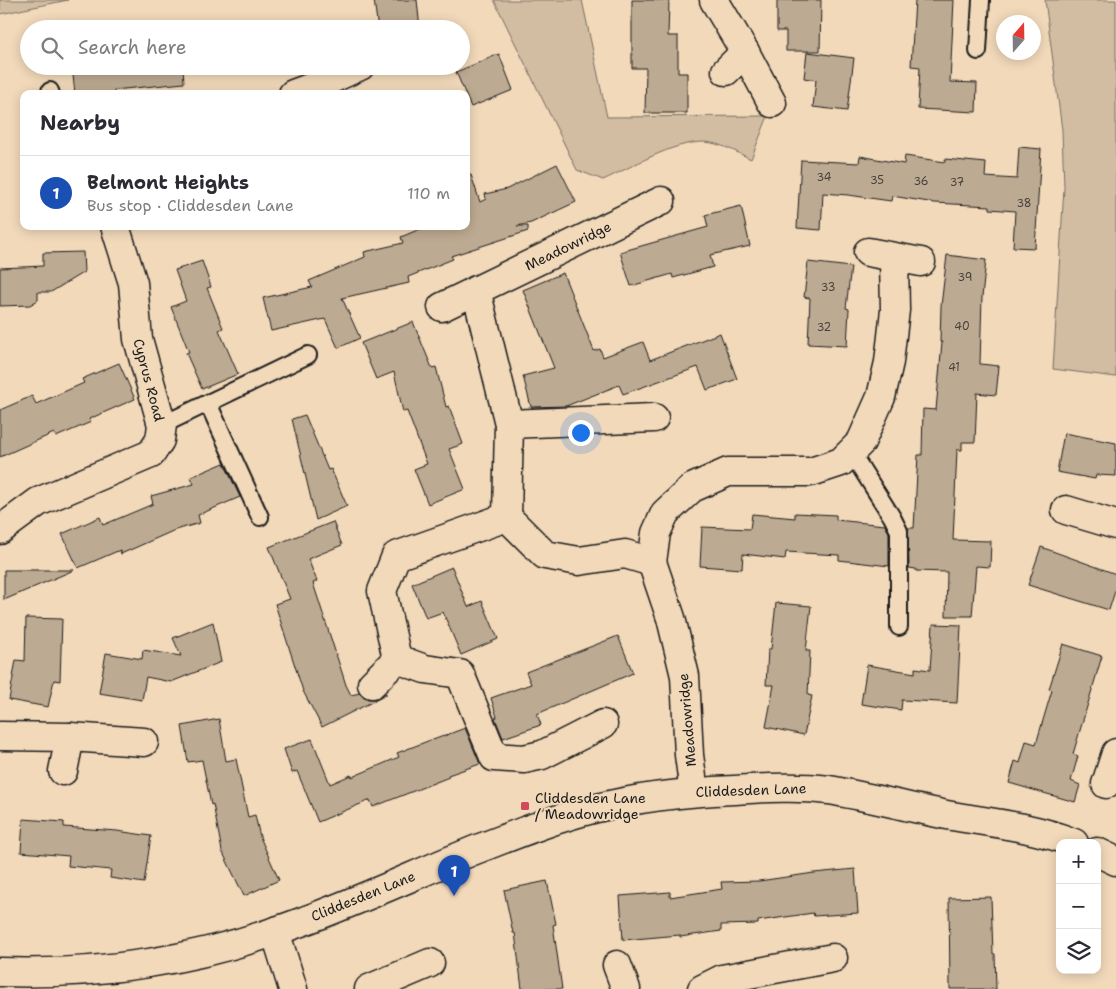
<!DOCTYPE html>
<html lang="en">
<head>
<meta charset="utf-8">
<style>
	:root { --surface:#fff; --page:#f7f7f7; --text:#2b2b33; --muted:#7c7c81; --line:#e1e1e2; --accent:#2563eb }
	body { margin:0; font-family:"Shantell Sans",sans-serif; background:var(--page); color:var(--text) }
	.controls { position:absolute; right:15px; bottom:15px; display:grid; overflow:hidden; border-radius:10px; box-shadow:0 2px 12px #0003 }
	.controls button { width:45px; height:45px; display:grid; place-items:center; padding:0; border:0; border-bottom:1px solid var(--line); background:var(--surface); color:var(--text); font:25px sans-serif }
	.compass { position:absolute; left:996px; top:15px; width:45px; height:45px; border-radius:50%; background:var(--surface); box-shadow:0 2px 12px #0003; rotate:20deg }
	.you { position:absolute; left:580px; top:432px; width:18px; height:18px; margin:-12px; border:4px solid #fff; border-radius:50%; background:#1a73e8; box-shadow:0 0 0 8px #1a73e833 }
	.badge { display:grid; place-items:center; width:32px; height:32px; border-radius:50%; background:var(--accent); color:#fff; font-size:16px; font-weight:700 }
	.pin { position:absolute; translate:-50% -41px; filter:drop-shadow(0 1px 2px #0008) }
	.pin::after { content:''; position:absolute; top:26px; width:18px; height:15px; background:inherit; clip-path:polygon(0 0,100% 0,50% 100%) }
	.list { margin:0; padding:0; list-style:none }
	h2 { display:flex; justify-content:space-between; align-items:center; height:65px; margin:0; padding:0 20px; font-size:21px }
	h2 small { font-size:16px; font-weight:400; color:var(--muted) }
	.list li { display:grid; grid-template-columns:32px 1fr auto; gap:15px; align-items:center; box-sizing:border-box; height:75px; padding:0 20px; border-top:1px solid var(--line) }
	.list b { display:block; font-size:19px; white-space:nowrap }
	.list p { margin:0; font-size:16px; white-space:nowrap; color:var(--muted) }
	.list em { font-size:16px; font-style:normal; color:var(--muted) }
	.icon { flex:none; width:28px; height:28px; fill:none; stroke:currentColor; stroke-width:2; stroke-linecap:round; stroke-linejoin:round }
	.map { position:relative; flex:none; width:1116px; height:989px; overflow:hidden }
	.search { position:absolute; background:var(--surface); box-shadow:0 2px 12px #0003; left:20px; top:20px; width:450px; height:55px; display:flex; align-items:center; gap:12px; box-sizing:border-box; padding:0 18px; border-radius:28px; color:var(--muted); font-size:19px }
	.panel { position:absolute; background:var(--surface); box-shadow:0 2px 12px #0003; left:20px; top:90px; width:450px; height:140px; border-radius:10px }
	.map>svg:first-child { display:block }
	.green { fill:#d2bda3; stroke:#776c60 }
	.building { fill:#bdaa92; stroke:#1c1c1c }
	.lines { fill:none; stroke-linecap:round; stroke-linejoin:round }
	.lane-casing { stroke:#1c1c1c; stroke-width:20 }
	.street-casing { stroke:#1c1c1c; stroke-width:31 }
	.secondary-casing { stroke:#1c1c1c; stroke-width:31 }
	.lane { stroke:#f2d9ba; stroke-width:16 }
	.street { stroke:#f2d9ba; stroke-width:28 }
	.secondary { stroke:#f2d9ba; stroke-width:28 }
	.poi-dot { fill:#d1495b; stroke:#f2d9ba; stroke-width:2 }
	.labels { text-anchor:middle; stroke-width:4; stroke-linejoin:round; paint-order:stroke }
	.number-label { font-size:11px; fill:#44403a }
	.street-label { font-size:14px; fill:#1c1c1c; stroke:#f2d9ba }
	.poi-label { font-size:14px; fill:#1c1c1c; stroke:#f2d9ba; text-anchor:start }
</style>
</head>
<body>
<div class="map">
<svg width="1116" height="989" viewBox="0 0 1116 989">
	<rect width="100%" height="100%" fill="#f2d9ba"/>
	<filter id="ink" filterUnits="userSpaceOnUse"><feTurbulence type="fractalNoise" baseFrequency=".02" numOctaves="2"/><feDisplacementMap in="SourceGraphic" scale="10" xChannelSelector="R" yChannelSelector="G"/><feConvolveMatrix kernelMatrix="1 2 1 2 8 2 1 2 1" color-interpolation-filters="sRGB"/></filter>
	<g filter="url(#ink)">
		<g class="green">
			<polygon points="0,0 68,0 0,14"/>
			<path d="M494,0H582L607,117L768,116L751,159C736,152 721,143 704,142C672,142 632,167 603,180L577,170Z"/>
			<polygon points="1045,0 1116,0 1116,377 1053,369 1064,188 1062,130"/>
		</g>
		<g class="building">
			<polygon points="374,0 417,0 420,29 378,29"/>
			<polygon points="632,0 669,0 668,36 678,36 678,73 687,73 687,113 645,113 646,68 632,68"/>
			<polygon points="777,0 821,0 820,51 786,51 786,31 777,31"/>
			<polygon points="915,0 954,0 950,82 977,83 976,112 918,109 920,67 911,66"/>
			<polygon points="807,52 854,58 847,111 813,107 816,80 804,78"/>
			<polygon points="499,54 513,90 471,107 456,72"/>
			<polygon points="72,66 183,66 184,83 114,90 114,94 75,94"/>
			<polygon points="1019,147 1041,149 1035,248 1013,247 1015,211 990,209 990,206 935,203 892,196 891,201 848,195 823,193 821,230 797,228 801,160 859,163 860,156 904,164 905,156 945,162 945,159 986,163 985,177 1017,179"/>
			<polygon points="557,164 576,202 531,223 517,226 528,226 528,231 451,256 453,259 408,277 409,283 342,298 360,338 338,348 325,319 271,331 263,298 312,287 309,281 365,257 364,252 403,243 401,237 427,226 466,226 466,175 471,175 480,202 486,199 485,194 507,189"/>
			<polygon points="741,206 750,246 710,255 713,267 673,278 672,274 631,286 620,252 708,227 705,215"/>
			<polygon points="83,252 84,272 51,292 38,292 38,300 30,305 0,306 0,268 43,266 43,253"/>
			<polygon points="947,255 986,260 982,297 980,364 999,366 996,395 977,393 975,442 962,442 962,450 957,450 953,540 991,541 990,567 976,566 972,616 946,616 947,572 916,571 916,569 909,568 908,528 914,528 918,455 922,455 923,409 936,410 942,342 940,342 941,306"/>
			<polygon points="202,261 211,287 207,288 223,328 219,330 238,374 202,389 186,353 189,352 171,307 186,301 175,270"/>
			<polygon points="808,262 851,267 846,308 849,309 847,346 808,344 810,298 804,297"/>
			<polygon points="563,273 594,351 600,349 603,357 643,342 650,360 720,333 737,379 707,390 698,367 623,394 619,385 566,406 531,407 523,376 554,368 523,290"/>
			<polygon points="413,322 432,368 436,367 446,407 449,406 463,444 449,449 465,489 428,504 414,469 427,464 407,411 403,412 394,372 376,379 361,343"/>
			<polygon points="119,363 135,399 89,419 91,422 56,437 54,433 0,457 0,410 32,396 36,404 84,383 82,379"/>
			<polygon points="305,415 328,470 331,469 347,506 316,520 292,419"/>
			<polygon points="1064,433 1116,443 1116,476 1096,475 1095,479 1057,472"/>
			<polygon points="224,463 240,497 198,515 200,523 175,530 121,554 120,550 78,568 62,534 100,517 103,525 153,504 151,496 194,484 191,477"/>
			<polygon points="795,513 836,515 836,520 885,525 889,533 889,566 839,560 839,555 786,552 785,559 743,554 742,569 700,566 702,527 750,529 752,514 795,518"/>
			<polygon points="333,522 342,545 308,559 317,581 313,583 346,685 351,695 360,693 368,699 376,699 386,693 386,695 322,727 303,691 275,604 290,599 269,547"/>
			<polygon points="1041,547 1116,574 1116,588 1109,610 1028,585"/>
			<polygon points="452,567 468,607 482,601 498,639 461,655 443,612 426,618 412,584"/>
			<polygon points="4,570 74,570 4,600"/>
			<polygon points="776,603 811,606 806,651 810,651 808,695 812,696 804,735 766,727 774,685 766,685 768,649 771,649"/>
			<polygon points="26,618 62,619 60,681 54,680 48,707 9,700 16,660 25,661"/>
			<polygon points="213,622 221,662 171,682 146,677 142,700 99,693 106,653 142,659 143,650 181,656 173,638"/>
			<polygon points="933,624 961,625 957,703 902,700 901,710 861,704 867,665 915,673 915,668 930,670"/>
			<polygon points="618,636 633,673 537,714 541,725 503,738 495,718 497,717 491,698 531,684 526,672"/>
			<polygon points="1063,644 1102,656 1073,754 1078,756 1071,781 1080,785 1075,802 1009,783 1015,761 1020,763 1026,741 1036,744 1052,690 1049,689"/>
			<polygon points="219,719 226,761 236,759 248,817 255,815 260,837 279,880 244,896 222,851 213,804 211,805 202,760 188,762 182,726"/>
			<polygon points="465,728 480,764 448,775 449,777 373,807 370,800 318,822 297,771 292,773 284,749 312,739 330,784 351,775 352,777 399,757 397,753 433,739 433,740"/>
			<polygon points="23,819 64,822 64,827 117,831 151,836 144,883 110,878 111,870 68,866 69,856 21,852"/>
			<polygon points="855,869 858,913 814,916 813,913 758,921 758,924 721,925 721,931 680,937 680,935 623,940 620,896 670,892 670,897 722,889 721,882 759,881 814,873"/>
			<polygon points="547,881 556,924 553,925 562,989 522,989 515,933 513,933 504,890"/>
			<polygon points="991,897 993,954 995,954 996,989 950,989 949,898"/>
		</g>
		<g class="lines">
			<defs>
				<g id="lane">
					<polyline points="978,51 981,0"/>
					<polyline points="50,91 51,94"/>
					<polyline points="208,403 260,517"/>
					<polyline points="162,425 308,355"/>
					<polyline points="851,452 892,517 899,531 899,627"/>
				</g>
				<g id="street">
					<polyline points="714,0 745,52 772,103"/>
					<polyline points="726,71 745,52"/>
					<polyline points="293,94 325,82 360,66"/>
					<polyline points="868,252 921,262"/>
					<polyline points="476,290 509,424 507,517"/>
					<polyline points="442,307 661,201"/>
					<polyline points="509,424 654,418"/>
					<polyline points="1066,510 1116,525"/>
					<polyline points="0,530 38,502 151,454 160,440 162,425 138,339 133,283 115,226"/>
					<polyline points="372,684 397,659"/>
					<polyline points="603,724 542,755 524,759 494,757 460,674 425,669 397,659 382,591 396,556 507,517 545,555 579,561 625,554 652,562"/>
					<polyline points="0,736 70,737 144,742"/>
					<polyline points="63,771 70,737"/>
					<polyline points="1106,784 1116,753"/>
					<polyline points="694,792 689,755 685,676 671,618 652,562 656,533 665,513 692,488 728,472 811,472 841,462 861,442 881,397 889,362 895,310 894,258"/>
					<polyline points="275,931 293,989"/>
					<polyline points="617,965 626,989"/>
					<polyline points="369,989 430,963"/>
					<polyline points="702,989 722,979 833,958"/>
				</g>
				<g id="secondary">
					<polyline points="1097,852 1116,861"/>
					<path d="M0,972C93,975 187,962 276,931C344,908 409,877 475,850C514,835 553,819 593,809C639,797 687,792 734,790C766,788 797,786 829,790C870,797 911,808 952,816C993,823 1035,827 1074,843"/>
				</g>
			</defs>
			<use href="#lane" class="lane-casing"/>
			<use href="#street" class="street-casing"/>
			<use href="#secondary" class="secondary-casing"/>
			<use href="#lane" class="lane"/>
			<use href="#street" class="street"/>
			<use href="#secondary" class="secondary"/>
		</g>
	</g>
	<rect class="poi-dot" x="520" y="801" width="10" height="10" rx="2.5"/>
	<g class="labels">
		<g class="number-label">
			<text x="824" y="181">34</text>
			<text x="877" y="184">35</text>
			<text x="921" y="185">36</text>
			<text x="957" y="186">37</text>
			<text x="1024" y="207">38</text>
			<text x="965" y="281">39</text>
			<text x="828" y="291">33</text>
			<text x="962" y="330">40</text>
			<text x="824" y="331">32</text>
			<text x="954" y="371">41</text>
		</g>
		<g class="street-label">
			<text transform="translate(568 246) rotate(-26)" y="5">Meadowridge</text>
			<text transform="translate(149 380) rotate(75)" y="5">Cyprus Road</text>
			<text transform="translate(687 720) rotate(-95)" y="5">Meadowridge</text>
			<text transform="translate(751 790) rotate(-2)" y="5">Cliddesden Lane</text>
			<text transform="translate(363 896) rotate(-22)" y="5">Cliddesden Lane</text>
		</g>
		<g class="poi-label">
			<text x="535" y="803">Cliddesden Lane<tspan x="535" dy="16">/ Meadowridge</tspan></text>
		</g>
	</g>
</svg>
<div class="controls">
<button>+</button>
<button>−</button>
<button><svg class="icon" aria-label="layers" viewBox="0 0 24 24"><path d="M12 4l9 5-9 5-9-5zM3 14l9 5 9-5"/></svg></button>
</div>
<svg class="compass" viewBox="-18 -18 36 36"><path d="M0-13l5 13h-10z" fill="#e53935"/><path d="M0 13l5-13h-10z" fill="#7c7c81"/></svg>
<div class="you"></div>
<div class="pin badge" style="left:454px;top:896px;background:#1a4fb4">1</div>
<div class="search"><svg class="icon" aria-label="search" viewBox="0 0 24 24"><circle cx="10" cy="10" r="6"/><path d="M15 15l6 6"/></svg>Search here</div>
<section class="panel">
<h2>Nearby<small></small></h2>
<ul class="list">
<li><span class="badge" style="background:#1a4fb4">1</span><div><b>Belmont Heights</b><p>Bus stop · Cliddesden Lane</p></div><em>110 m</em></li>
</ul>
</section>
</div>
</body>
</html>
